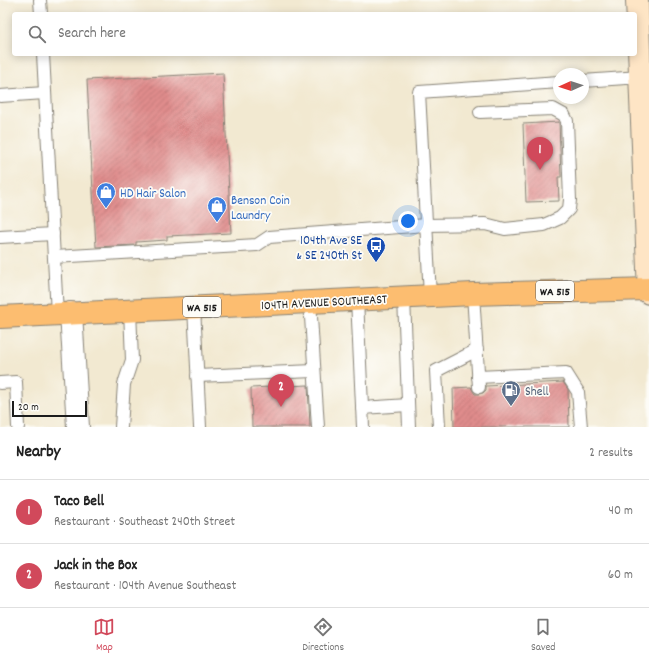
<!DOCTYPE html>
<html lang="en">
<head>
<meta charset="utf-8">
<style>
	:root { --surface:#fff; --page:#f2f2f2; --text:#222; --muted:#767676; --line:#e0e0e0; --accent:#d1495b }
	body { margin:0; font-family:Dekko,sans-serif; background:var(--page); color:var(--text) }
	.compass { position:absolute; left:553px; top:68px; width:36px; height:36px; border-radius:50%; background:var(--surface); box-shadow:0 2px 10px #0003; rotate:267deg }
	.scale { position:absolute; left:12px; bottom:10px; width:75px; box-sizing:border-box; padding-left:4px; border:2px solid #1c1c1c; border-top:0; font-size:11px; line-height:14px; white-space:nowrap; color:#1c1c1c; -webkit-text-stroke:3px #fdfcf7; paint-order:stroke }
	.you { position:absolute; left:408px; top:221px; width:14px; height:14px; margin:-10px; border:3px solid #fff; border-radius:50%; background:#1a73e8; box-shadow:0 0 0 6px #1a73e833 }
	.badge { display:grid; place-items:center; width:26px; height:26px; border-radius:50%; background:var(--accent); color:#fff; font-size:13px; font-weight:700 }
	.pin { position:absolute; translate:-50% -33px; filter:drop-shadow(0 1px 2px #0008) }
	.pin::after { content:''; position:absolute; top:21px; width:14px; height:12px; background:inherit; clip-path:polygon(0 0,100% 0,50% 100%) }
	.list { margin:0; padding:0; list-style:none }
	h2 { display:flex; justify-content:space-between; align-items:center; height:52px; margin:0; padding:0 16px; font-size:17px }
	h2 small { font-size:13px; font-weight:400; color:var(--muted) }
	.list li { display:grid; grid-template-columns:26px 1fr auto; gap:12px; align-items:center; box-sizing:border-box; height:64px; padding:0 16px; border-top:1px solid var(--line) }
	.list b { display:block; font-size:15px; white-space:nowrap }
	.list p { margin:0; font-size:13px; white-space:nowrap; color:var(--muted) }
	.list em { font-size:13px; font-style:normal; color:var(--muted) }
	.icon { flex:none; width:22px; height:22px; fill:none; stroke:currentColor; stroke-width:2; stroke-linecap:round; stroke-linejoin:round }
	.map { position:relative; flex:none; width:649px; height:427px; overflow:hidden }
	.search { position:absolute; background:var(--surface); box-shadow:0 2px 10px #0003; left:12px; right:12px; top:12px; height:44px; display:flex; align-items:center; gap:10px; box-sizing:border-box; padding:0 14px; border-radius:4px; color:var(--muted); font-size:15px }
	.sheet { height:180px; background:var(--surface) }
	nav { display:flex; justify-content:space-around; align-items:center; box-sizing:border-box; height:56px; border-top:1px solid var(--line); background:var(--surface); font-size:11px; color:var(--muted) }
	nav a { display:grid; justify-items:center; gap:2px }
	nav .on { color:var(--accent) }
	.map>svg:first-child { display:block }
	.building { fill:url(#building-hatch) }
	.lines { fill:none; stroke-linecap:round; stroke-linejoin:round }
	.lane-casing { stroke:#878276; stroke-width:14 }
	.street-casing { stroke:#878276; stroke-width:24 }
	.secondary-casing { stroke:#878276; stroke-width:24 }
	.primary-casing { stroke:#878276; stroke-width:24 }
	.lane { stroke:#fff; stroke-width:12 }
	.street { stroke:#fff; stroke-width:22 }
	.secondary { stroke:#fee5c5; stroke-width:22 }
	.primary { stroke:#fcbd6f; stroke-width:22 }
	.labels { text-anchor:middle; stroke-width:3.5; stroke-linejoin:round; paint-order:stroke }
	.shield { fill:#fdfcf7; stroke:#605f5e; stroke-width:1 }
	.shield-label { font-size:12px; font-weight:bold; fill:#1c1c1c }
	.shop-label { font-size:13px; fill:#366cbe; stroke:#fdfcf7; text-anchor:start }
	.transit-label { font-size:13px; fill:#164399; stroke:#fdfcf7; text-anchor:end }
	.street-label { font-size:13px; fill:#1c1c1c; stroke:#fdfcf7 }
	.service-label { font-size:13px; fill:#4e5e75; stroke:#fdfcf7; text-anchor:start }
</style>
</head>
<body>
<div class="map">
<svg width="649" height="427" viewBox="0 0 649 427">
	<defs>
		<pattern id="building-hatch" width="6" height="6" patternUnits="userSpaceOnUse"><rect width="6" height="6" fill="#e08c8c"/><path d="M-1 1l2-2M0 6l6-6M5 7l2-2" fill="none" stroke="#b57272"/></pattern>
	</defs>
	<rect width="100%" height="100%" fill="#fdfcf7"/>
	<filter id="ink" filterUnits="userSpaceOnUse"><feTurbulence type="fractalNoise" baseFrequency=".025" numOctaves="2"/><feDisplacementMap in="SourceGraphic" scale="8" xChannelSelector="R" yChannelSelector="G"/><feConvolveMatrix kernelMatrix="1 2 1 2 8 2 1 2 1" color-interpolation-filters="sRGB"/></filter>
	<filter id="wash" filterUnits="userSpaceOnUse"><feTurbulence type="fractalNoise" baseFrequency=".012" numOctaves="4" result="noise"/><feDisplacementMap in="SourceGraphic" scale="16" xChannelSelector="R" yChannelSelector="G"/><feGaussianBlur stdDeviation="0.9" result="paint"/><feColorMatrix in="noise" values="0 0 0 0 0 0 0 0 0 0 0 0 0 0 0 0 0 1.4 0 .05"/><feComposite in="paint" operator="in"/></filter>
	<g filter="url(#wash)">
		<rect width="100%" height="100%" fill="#f2e9d1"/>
		<g id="blocks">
			<g class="building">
				<polygon points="223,73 231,233 167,236 167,240 136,242 136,245 96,247 87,80"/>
				<polygon points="559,122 561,177 558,177 559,201 526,202 523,124"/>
				<polygon points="563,382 568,389 569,427 454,427 453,388 471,387 473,391 475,394 479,394 483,393 486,390 486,386"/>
				<polygon points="308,385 310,427 252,427 251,388"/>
			</g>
		</g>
	</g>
	<g filter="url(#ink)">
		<use href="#blocks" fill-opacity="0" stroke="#878276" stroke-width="1"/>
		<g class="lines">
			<defs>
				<g id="lane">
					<polyline points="40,0 41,14"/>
					<polyline points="43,54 57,314"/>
					<polyline points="583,81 640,77"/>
					<polyline points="0,96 45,93"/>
					<polyline points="0,237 53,234"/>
					<polyline points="54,257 257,245 269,237 426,225 485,224 505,229 544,225 560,218 569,209 570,200 567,121 564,115 553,109 480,112"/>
					<polyline points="473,294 479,387"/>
					<polyline points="430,296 419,92 559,82"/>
					<polyline points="404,297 409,427"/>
					<polyline points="357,299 363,427"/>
					<polyline points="310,301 318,427"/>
					<polyline points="194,307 200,427"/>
					<polyline points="197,376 314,371"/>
					<polyline points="478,377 566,373 578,392 581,427"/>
					<polyline points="0,383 16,382 18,427"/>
					<polyline points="362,408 408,405"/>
					<polyline points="121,427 124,384 132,360 130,310"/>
					<polyline points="439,427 436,371 477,350"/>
				</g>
				<polyline id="street" points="71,313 78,427"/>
				<polyline id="secondary" points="637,0 649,293"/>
				<polyline id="primary" points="0,317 473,294 649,289"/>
			</defs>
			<use href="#lane" class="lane-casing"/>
			<use href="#street" class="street-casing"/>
			<use href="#secondary" class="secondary-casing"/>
			<use href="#primary" class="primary-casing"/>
			<use href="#lane" class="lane"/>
			<use href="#street" class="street"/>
			<use href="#secondary" class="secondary"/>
			<use href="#primary" class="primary"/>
		</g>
	</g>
	<defs>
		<symbol id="shop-pin" viewBox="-11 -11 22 30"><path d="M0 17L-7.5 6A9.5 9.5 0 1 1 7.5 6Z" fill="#3f7fe0" stroke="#fdfcf7"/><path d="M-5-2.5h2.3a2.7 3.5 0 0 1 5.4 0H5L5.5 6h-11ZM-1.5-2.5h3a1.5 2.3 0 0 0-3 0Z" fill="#fff"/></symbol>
		<symbol id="bus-pin" viewBox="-11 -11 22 30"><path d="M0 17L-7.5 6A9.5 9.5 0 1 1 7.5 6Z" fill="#1a4fb4" stroke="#fdfcf7"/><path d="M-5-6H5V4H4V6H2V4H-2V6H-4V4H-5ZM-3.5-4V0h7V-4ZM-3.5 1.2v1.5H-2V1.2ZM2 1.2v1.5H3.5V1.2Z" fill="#fff"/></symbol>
		<symbol id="fuel-pin" viewBox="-11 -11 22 30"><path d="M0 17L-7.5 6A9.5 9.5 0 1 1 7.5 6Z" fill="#5c6f8a" stroke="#fdfcf7"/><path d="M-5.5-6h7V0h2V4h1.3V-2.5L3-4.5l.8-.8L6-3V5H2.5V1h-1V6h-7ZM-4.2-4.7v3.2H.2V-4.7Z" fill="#fff"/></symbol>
	</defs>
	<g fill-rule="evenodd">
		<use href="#shop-pin" x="95" y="181" width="22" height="30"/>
		<use href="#shop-pin" x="206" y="195" width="22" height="30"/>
		<use href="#bus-pin" x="365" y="235" width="22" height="30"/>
		<use href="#fuel-pin" x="500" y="379" width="22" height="30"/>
	</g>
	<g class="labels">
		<g class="shield">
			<rect x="536" y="281" width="38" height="20" rx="3"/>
			<rect x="183" y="297" width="38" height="20" rx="3"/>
		</g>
		<g class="shield-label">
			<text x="555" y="295">WA 515</text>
			<text x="202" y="311">WA 515</text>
		</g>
		<g class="shop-label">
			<text x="120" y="197">HD Hair Salon</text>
			<text x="231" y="204">Benson Coin<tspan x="231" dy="15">Laundry</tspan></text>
		</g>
		<g class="transit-label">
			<text x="362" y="244">104th Ave SE<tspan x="362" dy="15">&amp; SE 240th St</tspan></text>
		</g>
		<g class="street-label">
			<text transform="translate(324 301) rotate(-3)" y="5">104TH AVENUE SOUTHEAST</text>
		</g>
		<g class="service-label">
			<text x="525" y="395">Shell</text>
		</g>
	</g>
</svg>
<svg class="compass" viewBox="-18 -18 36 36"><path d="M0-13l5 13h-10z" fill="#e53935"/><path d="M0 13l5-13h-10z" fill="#767676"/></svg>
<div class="scale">20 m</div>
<div class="you"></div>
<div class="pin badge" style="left:540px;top:170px">1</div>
<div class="pin badge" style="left:281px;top:407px">2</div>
<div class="search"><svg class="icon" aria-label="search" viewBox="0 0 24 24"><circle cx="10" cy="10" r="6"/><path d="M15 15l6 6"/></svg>Search here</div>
</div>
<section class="sheet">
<h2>Nearby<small>2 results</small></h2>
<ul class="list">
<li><span class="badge">1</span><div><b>Taco Bell</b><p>Restaurant · Southeast 240th Street</p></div><em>40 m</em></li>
<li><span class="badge">2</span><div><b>Jack in the Box</b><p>Restaurant · 104th Avenue Southeast</p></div><em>60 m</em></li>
</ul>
</section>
<nav>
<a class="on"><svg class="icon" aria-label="map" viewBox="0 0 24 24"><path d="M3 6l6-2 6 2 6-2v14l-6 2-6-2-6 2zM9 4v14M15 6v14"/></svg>Map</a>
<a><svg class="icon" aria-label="directions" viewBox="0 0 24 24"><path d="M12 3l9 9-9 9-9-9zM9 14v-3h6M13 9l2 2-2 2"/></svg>Directions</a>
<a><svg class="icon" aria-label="saved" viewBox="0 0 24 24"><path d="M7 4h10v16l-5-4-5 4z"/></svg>Saved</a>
</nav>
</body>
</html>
